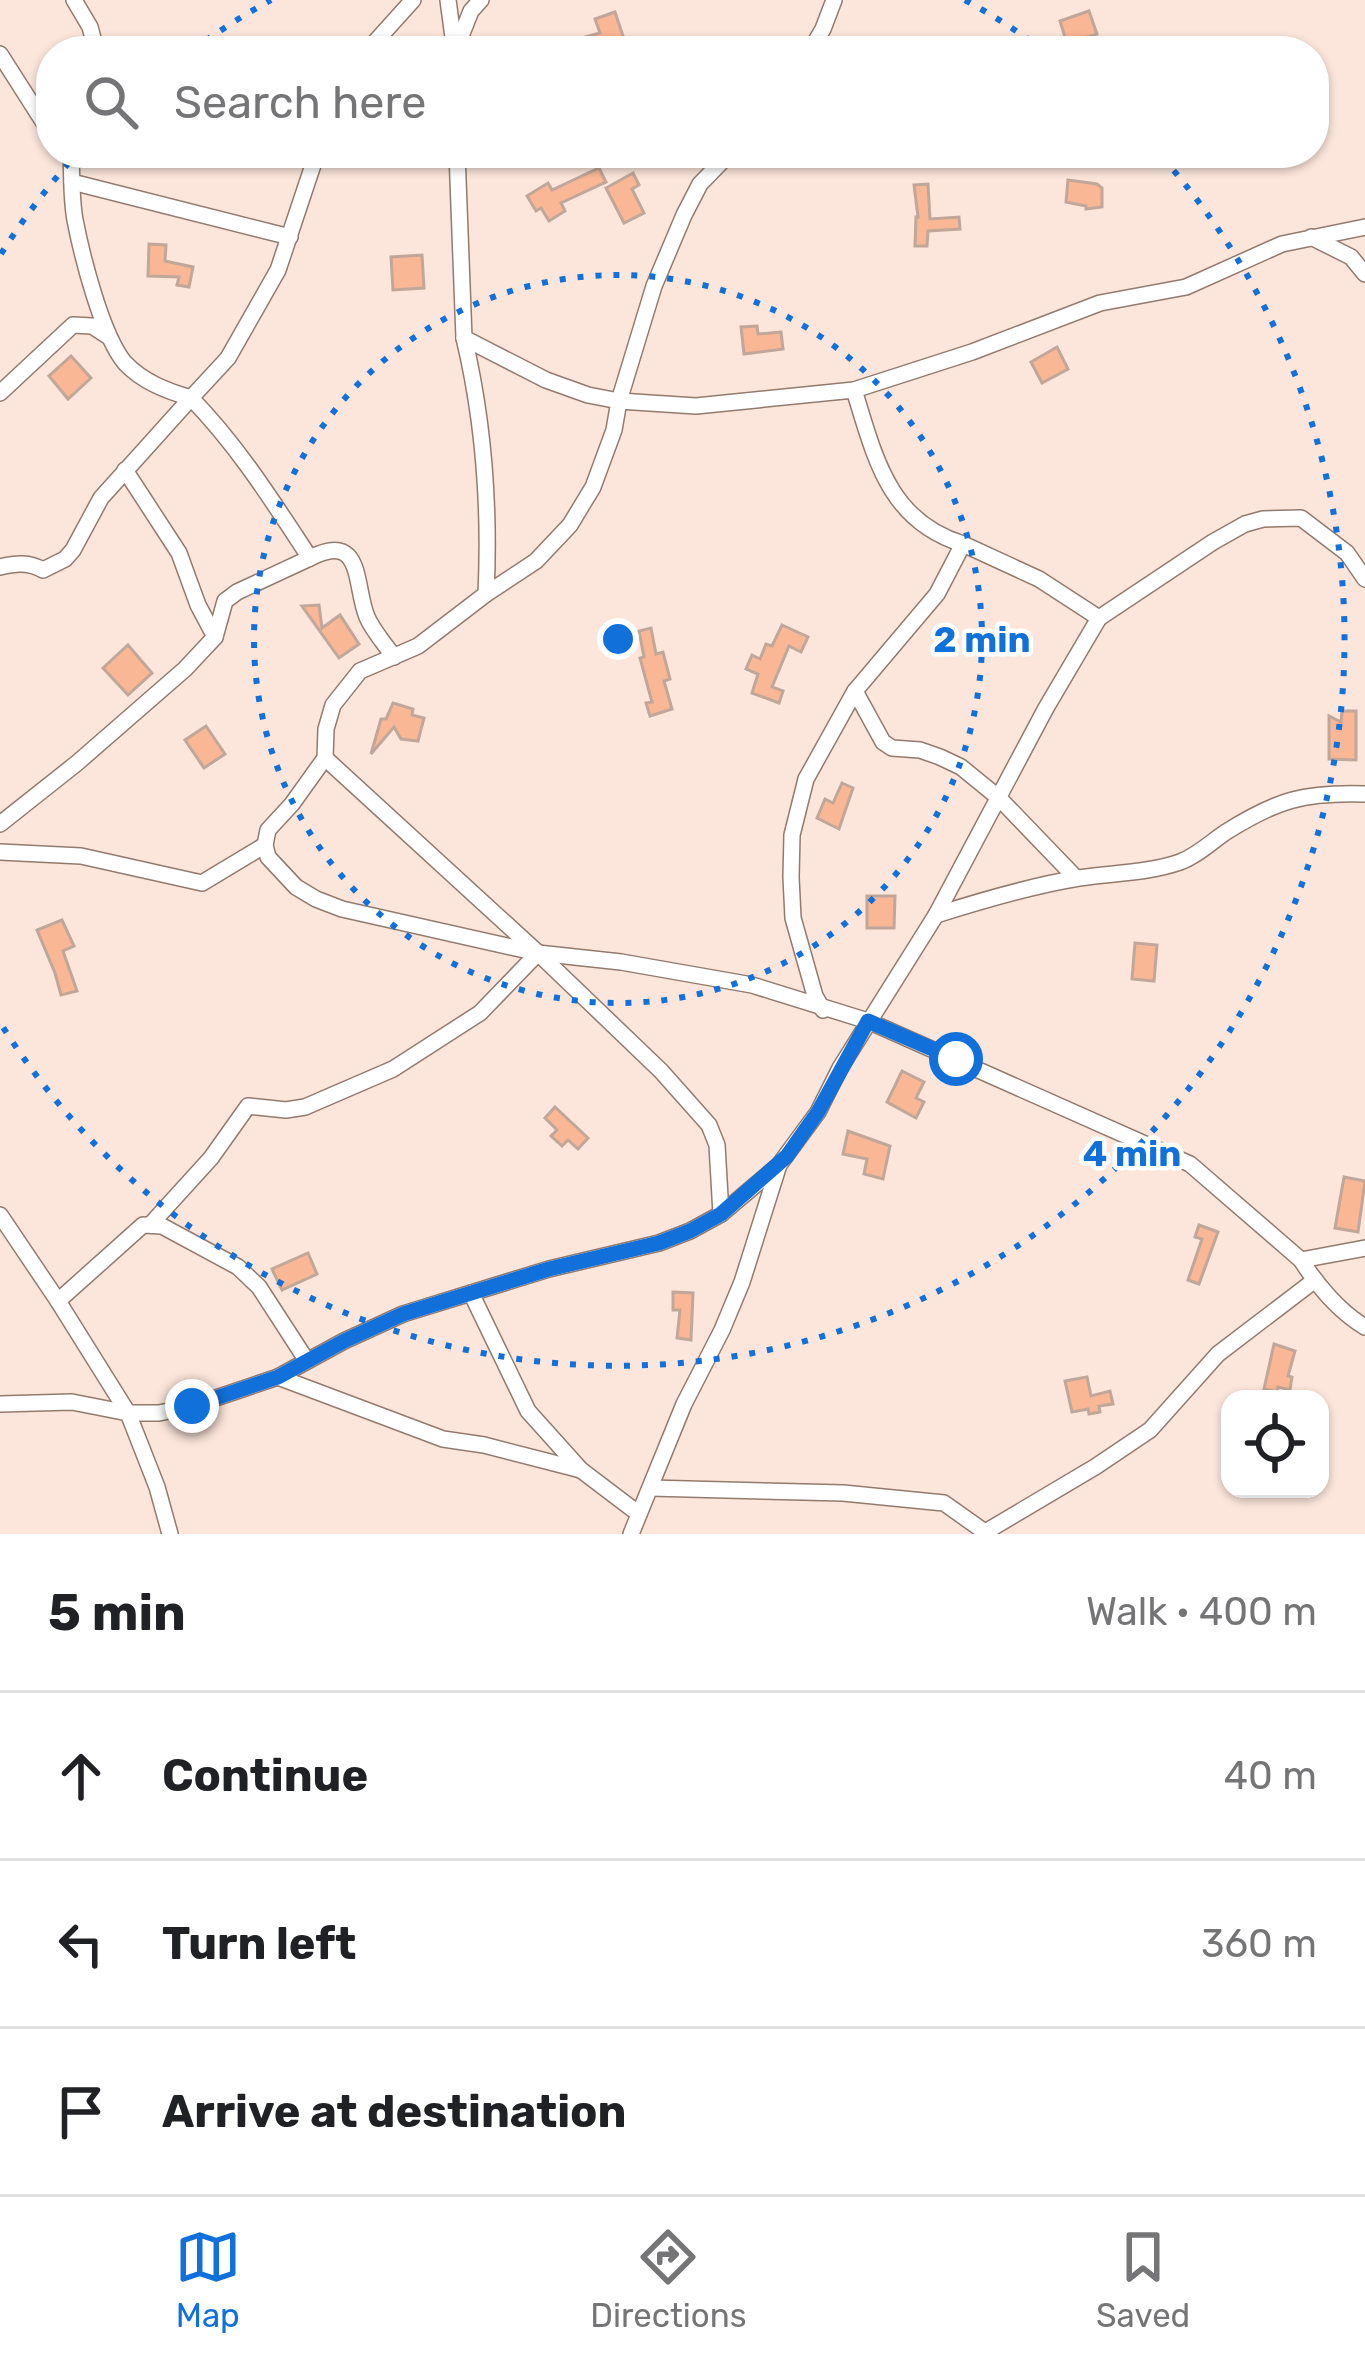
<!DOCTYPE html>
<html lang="en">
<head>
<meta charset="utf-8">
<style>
	:root { --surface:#fff; --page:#f2f2f2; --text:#202124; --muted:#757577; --line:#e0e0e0; --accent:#1170d9 }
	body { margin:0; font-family:Rubik,sans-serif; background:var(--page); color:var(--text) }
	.controls { position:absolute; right:36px; bottom:36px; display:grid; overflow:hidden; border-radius:24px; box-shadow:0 3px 9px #0004 }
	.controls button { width:108px; height:108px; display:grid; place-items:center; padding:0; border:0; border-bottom:3px solid var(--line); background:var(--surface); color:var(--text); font:60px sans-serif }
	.stop { position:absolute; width:36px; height:36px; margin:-27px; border:9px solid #1170d9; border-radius:50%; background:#fff }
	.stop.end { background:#1170d9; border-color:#fff; box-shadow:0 3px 12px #0008 }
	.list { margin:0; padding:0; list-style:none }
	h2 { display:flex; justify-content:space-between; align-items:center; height:156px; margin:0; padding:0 48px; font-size:51px }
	h2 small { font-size:39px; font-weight:400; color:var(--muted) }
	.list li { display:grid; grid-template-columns:78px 1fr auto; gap:36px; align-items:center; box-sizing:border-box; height:168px; padding:0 48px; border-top:3px solid var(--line) }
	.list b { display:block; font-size:45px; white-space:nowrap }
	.list em { font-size:39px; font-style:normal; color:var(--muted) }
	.icon { flex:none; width:66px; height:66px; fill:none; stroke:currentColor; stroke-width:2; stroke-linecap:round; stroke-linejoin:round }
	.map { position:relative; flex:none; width:1365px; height:1534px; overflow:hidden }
	.search { position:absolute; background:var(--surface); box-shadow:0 3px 9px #0004; left:36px; right:36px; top:36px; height:132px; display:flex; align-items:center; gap:30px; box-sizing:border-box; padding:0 42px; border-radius:48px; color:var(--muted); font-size:45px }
	.sheet { height:660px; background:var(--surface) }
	nav { display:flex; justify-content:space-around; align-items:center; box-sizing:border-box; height:168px; border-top:3px solid var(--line); background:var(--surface); font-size:33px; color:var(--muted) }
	nav a { display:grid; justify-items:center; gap:6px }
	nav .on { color:var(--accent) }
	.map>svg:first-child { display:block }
	.building { fill:#fab795; stroke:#c0a79a; stroke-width:3 }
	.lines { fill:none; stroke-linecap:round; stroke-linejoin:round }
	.minor-casing { stroke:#937a6e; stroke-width:18 }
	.minor { stroke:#fff; stroke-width:15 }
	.route { stroke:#1170d9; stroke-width:15 }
	.ring { fill:none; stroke:#1170d9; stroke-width:6; stroke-dasharray:6 12 }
	.centre { fill:#1170d9; stroke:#fff; stroke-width:6 }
	.ring-label { font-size:36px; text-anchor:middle; font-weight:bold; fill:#1170d9; stroke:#fff; stroke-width:9; stroke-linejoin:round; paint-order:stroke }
</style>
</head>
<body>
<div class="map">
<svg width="1365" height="1534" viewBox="0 0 1365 1534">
	<rect width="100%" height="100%" fill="#fce6db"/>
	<g class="building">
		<polygon points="1089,11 1097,34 1067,44 1060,21"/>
		<polygon points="615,12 628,51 549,51 548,47 600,33 595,19"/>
		<polygon points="599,168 606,182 561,203 565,211 549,221 541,208 536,211 527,196 548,183 552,190"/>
		<polygon points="633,173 639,185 632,189 644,213 624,223 606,188"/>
		<polygon points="1068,180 1097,184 1102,188 1102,207 1086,209 1086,206 1066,202"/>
		<polygon points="928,184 930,219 959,217 960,229 928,231 927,246 915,246 916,217 918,217 914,185"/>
		<polygon points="149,244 166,245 165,261 193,267 189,287 177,285 179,277 148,276"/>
		<polygon points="422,255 424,288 393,290 391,257"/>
		<polygon points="757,326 758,334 781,332 783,349 744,354 741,327"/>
		<polygon points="1057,347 1068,369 1042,383 1031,362"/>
		<polygon points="71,356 91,378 68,399 49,376"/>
		<polygon points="319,605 322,628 340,615 359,644 339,658 302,606"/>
		<polygon points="782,625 808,637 801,652 789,646 772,687 783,691 779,703 752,693 758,674 746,669 752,655 760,659 766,644 772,646"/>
		<polygon points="651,628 656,654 663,652 670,679 664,681 672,709 650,716 646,703 652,702 640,658 644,657 639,631"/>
		<polygon points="128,645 152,673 128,695 103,668"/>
		<polygon points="393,703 413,709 412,715 424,718 418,741 401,739 394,727 371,754 381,719 386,719"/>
		<polygon points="1342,711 1356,711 1356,760 1329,759 1329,716 1341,722"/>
		<polygon points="206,726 225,754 204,768 185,740"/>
		<polygon points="842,783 853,788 839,829 817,818 825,799 833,803"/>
		<polygon points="867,896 895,896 894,928 867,928"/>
		<polygon points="62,920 74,946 63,951 77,991 61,995 55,973 37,930"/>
		<polygon points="1135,943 1157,945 1154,981 1132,979"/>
		<polygon points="902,1071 924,1082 916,1098 924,1102 916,1118 887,1102"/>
		<polygon points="555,1107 588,1138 578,1149 568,1140 562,1146 551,1136 557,1130 545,1118"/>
		<polygon points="848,1131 890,1146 883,1179 864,1174 867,1159 843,1154"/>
		<polygon points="1344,1177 1365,1181 1358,1232 1335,1228"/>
		<polygon points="1199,1225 1218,1232 1199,1284 1188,1280 1202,1239 1195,1237"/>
		<polygon points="308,1253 317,1274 282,1290 272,1269"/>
		<polygon points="673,1292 693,1293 691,1340 677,1338 680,1310 673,1310"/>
		<polygon points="1274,1344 1295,1351 1288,1376 1292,1377 1290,1390 1278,1387 1277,1392 1264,1389"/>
		<polygon points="1087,1377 1091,1396 1110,1391 1113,1404 1099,1406 1100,1412 1089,1414 1088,1409 1072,1412 1065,1381"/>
	</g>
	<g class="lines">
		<defs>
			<g id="minor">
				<polyline points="74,0 90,27 94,42 90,51"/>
				<polyline points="448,0 454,45"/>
				<polyline points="367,51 413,0"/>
				<polyline points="455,51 471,11 481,0"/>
				<polyline points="810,51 823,29 834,0"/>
				<polyline points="0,54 51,134"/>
				<path d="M317,153L278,270L228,358L191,398C238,446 273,502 310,558C364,530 354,586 367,617C373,631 385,644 394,657"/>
				<polyline points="457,153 464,338 546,380 588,395 619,401 696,406 854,390 972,352 1100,303 1186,287 1282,244 1365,227"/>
				<path d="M730,153L700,184L684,215L654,286L619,401L614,430L593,487L570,525L536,561L486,594L418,646L360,671L333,705L326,729L325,758L292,804L268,830L265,845L268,857L296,887L316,899L342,909L538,953L621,962L752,985L868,1021L1190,1164L1301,1260C1317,1285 1340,1312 1365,1327"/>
				<polyline points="72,182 290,237"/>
				<polyline points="1311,237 1351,257 1365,274"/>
				<path d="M464,338C484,422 490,508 486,594"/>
				<polyline points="0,393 73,325 92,326 109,337"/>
				<polyline points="125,470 179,553 198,605 215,637"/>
				<polyline points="963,544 1039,579 1099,618 1213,542 1245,524 1263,519 1301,518 1347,553 1365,579"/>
				<path d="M0,567C16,563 29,562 43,570L65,559L73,550L101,498L191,398C167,391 143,382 125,363C102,336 82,256 75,220C71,198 72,175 71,153"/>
				<polyline points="855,691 883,742 892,748 920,750 940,757 961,767 999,798 1076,878"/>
				<polyline points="325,758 538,953 661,1071 709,1125 717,1145 721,1214"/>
				<polyline points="0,824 77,763 185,669 215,637 225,601 237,592 310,558"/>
				<polyline points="0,852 81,856 202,883 265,845"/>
				<path d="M936,915C983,900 1030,886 1079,878C1111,873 1149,873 1180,862C1197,856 1211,842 1226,832C1277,800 1304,792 1365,794"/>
				<path d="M823,1010L815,996L793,918L791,877L792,835L806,779L855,691L937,594L963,544C888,521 875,457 854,390"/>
				<polyline points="0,1215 58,1301 128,1413 159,1413 192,1406 278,1377 344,1341 403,1314 549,1269 659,1243 690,1231 721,1214 779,1165 818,1112 840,1068 936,915 1046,708 1099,618"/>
				<polyline points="151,1224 211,1158 248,1106 286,1110 305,1107 393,1069 480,1013 538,953"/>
				<polyline points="1301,1260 1365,1248"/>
				<polyline points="471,1293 528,1411 581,1470 639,1514"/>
				<polyline points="58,1301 143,1225 162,1226 238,1267 259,1287 307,1361"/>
				<polyline points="278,1377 443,1439 484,1445 581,1470"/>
				<polyline points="0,1404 72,1402 128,1413 157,1487 170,1534"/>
				<polyline points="650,1488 843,1493 944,1503 985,1532"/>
				<polyline points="631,1534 684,1404 722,1330 742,1282 778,1168"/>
				<polyline points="982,1534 1095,1467 1150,1430 1218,1354 1315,1280"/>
			</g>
		</defs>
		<use href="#minor" class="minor-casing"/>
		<use href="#minor" class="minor"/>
	</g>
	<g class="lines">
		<polyline class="route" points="192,1406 278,1377 344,1341 403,1314 549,1269 659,1243 690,1231 721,1214 787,1156 818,1112 868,1021 956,1059"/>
	</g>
	<g class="ring">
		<circle cx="618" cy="639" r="364"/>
		<path d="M1 254A727 727 0 0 1 74 157M191 51A727 727 0 0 1 271 0M965 0A727 727 0 0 1 1045 51M1162 157A727 727 0 1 1 1 1024"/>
	</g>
	<circle cx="618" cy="639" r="18" class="centre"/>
	<g class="ring-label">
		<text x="982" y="652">2 min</text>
		<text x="1132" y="1166">4 min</text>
	</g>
</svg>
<div class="controls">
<button><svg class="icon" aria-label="locate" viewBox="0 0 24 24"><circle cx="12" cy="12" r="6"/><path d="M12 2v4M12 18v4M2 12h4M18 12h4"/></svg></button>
</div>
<div class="stop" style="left:956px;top:1059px"></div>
<div class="stop end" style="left:192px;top:1406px"></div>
<div class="search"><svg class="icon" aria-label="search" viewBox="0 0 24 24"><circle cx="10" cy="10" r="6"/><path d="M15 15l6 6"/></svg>Search here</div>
</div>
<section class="sheet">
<h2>5 min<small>Walk · 400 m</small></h2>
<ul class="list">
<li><svg class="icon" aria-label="ahead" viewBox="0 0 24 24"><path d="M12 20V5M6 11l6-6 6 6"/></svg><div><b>Continue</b></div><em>40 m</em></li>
<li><svg class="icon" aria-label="left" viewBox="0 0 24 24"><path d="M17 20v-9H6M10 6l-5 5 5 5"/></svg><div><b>Turn left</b></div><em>360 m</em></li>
<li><svg class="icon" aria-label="arrive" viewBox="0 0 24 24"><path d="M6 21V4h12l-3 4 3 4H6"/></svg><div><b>Arrive at destination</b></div></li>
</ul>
</section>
<nav>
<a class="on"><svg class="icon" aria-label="map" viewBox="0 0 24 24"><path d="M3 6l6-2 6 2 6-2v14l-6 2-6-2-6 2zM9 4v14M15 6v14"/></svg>Map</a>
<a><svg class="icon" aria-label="directions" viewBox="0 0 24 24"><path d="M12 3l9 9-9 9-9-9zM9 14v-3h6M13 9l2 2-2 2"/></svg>Directions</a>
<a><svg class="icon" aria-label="saved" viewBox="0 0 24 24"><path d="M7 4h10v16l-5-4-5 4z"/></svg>Saved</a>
</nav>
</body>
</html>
